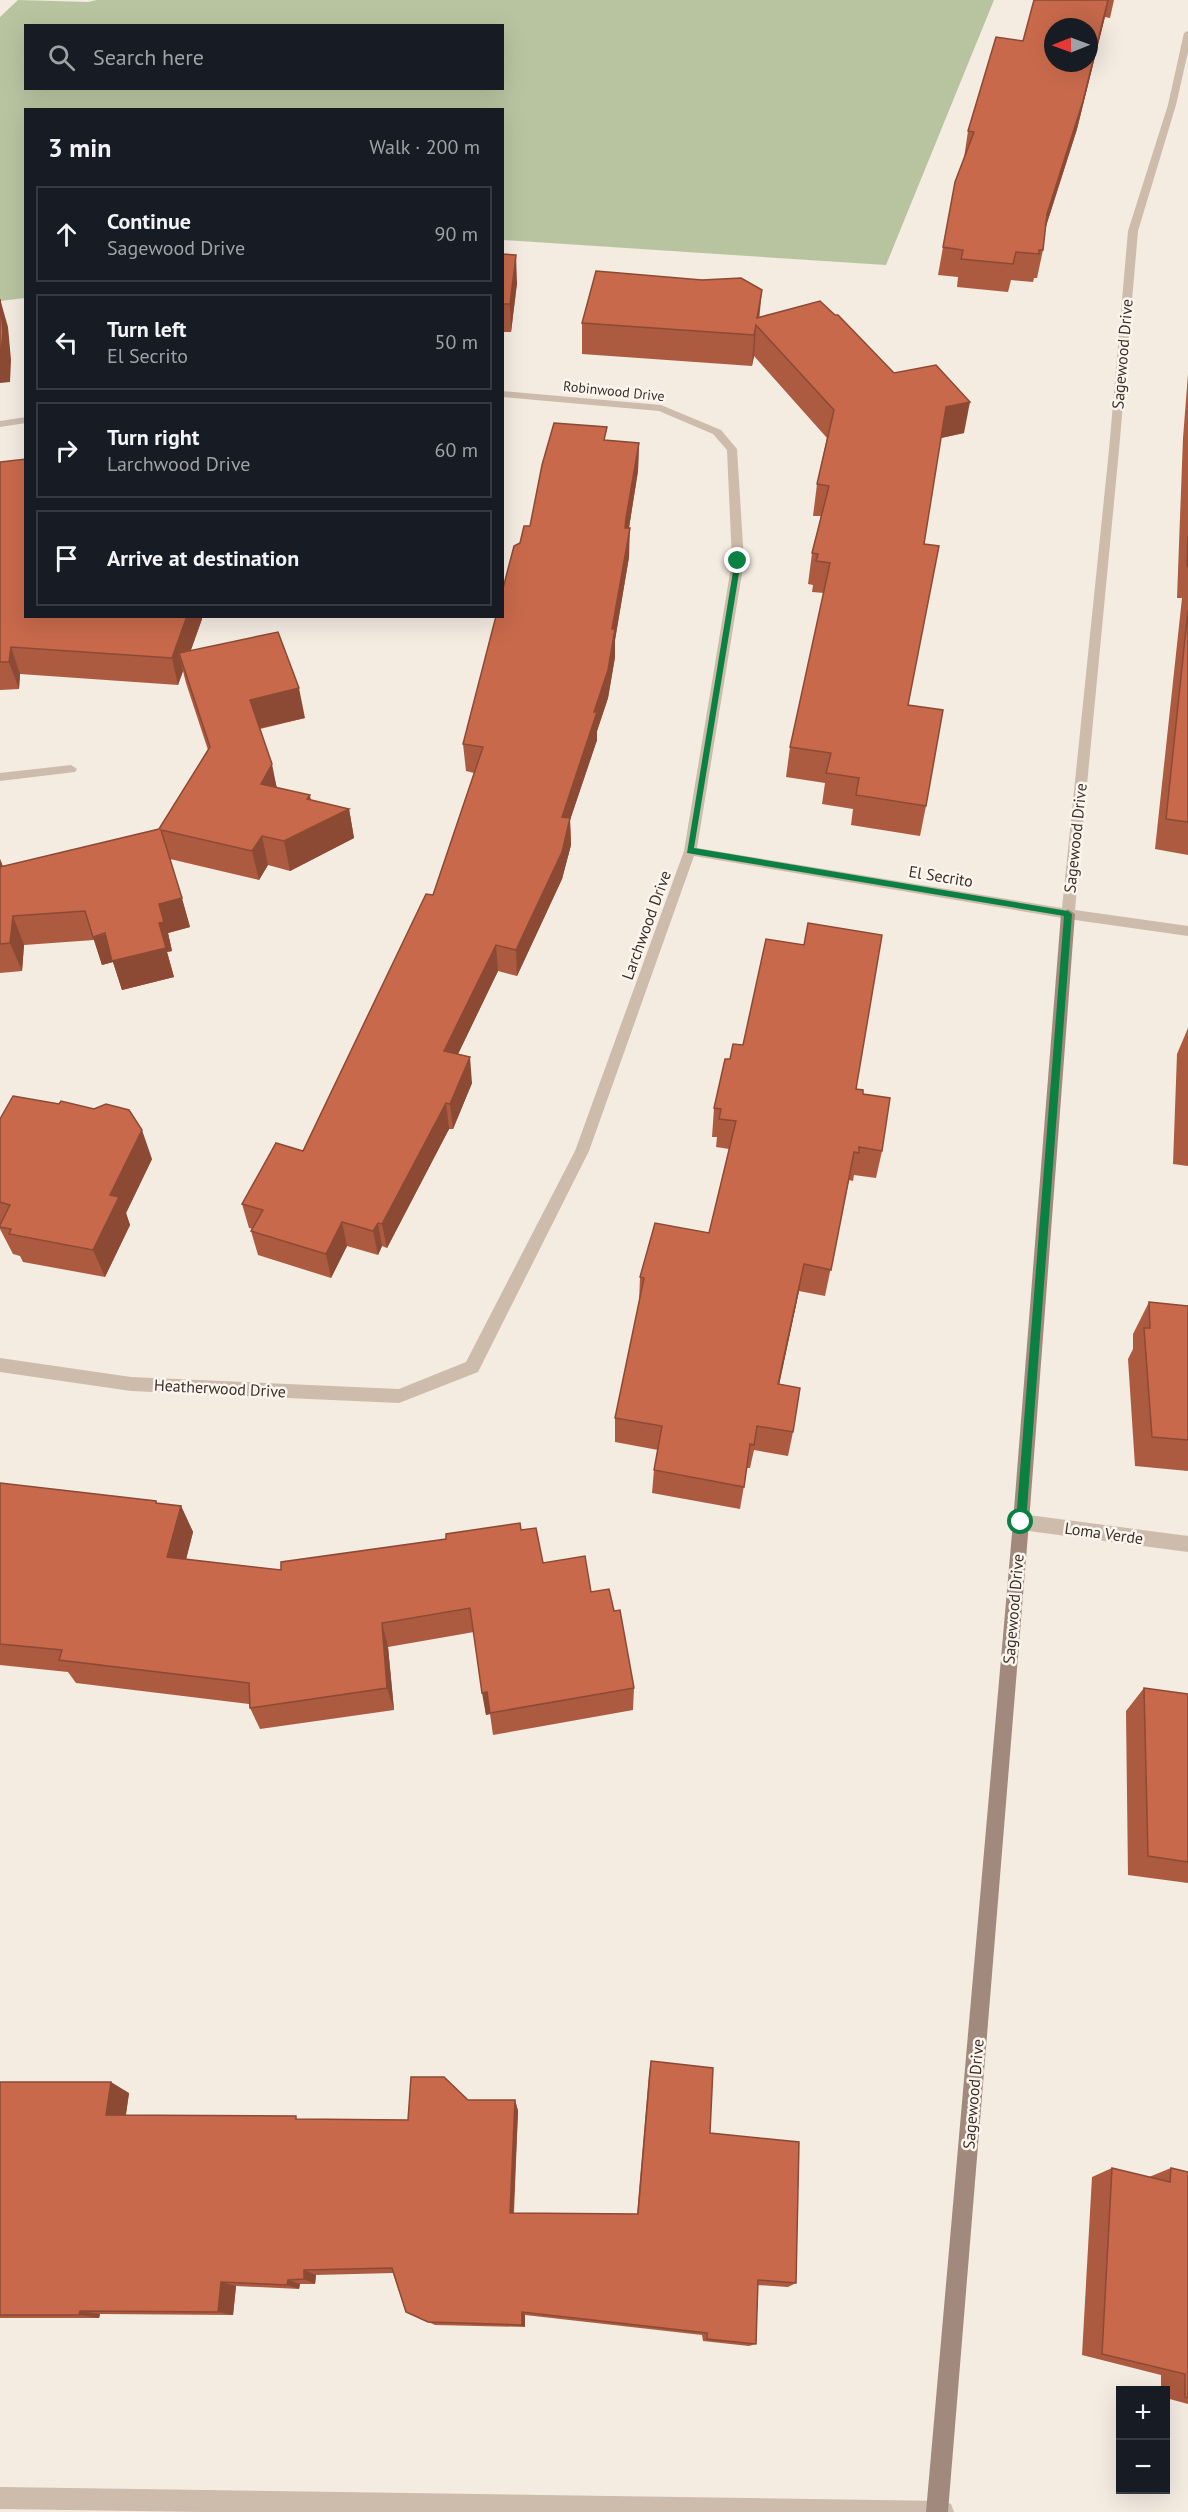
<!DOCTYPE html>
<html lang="en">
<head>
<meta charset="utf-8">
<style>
	:root { --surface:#171b24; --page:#242831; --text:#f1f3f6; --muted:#9ea1a6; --line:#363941 }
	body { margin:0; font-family:"PT Sans",sans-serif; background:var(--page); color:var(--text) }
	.controls { position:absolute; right:18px; bottom:18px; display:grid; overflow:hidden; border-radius:0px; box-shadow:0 6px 24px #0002 }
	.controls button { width:54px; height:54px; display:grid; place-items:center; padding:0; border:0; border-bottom:2px solid var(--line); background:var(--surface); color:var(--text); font:30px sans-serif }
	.compass { position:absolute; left:1044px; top:18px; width:54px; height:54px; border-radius:50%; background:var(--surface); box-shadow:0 6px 24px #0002; rotate:269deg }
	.stop { position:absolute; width:18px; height:18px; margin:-14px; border:4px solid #0b8043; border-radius:50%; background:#fff }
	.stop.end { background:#0b8043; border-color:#fff; box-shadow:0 2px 6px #0008 }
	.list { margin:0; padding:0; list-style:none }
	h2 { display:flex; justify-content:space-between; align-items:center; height:78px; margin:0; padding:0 24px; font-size:26px }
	h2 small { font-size:20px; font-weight:400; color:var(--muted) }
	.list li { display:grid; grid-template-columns:39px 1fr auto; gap:18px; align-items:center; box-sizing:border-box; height:96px; margin:0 12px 12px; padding:0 12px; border:2px solid var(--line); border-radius:0px }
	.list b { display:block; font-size:22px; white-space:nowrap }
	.list p { margin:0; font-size:20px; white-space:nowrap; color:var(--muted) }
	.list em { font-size:20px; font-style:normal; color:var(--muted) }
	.icon { flex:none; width:33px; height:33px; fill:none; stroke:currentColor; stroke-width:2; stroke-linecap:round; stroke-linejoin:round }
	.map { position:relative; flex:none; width:1188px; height:2512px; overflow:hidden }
	.search { position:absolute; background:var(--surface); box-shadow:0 6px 24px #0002; left:24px; top:24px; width:480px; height:66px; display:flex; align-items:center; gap:15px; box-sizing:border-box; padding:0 21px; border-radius:0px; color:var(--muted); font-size:22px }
	.panel { position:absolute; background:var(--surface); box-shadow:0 6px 24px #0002; left:24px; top:108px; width:480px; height:510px; border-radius:0px }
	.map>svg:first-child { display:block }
	.green { fill:#b8c4a0; fill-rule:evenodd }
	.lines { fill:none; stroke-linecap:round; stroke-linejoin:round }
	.street { fill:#cdbbac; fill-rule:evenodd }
	.secondary { fill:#a18a7d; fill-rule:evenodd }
	.wall { fill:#ac5a40 }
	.shaded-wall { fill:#8c4a34 }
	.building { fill:#c8694b; stroke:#8c4a34; stroke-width:1.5; fill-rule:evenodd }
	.route { fill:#0b8043 }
	.labels { text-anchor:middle; stroke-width:5; stroke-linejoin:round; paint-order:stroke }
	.far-street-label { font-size:14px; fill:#3b302b; stroke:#fbf5ee }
	.street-label { font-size:16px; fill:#3b302b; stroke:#fbf5ee }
</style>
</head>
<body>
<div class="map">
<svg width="1188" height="2512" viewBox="0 0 1188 2512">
	<rect width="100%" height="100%" fill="#f4ebe1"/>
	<path class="green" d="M18,0L88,2L97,0H994L886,265L503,240L502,110H26L25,298L0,301V17ZM26,26H502V88H26Z"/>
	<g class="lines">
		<g class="street">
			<polygon points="1188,31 1188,52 1176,105 1138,231 1119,450 1075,910 1188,926 1188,936 1068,919 694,856 589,1151 478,1372 399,1403 131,1391 0,1372 0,1358 131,1377 399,1389 466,1362 575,1151 684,851 732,561 727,450 713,434 659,411 502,397 502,391 661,405 721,430 737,449 744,561 697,848 1062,908 1109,450 1128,231 1168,105 1184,33"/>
			<polygon points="26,417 26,423 0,427 0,421"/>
			<polygon points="71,765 77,769 75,772 0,781 0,773"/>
			<polygon points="1021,1514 1188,1536 1188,1552 1021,1530 1015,1527 1013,1522 1015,1517"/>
			<polygon points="0,2487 943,2501 951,2504 954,2512 204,2512 0,2509"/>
		</g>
		<polygon class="secondary" points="1068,909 1075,914 1029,1522 948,2512 926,2512 1013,1522 1061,914"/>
	</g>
	<g class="wall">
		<polygon points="1034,0 1114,0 1110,18 1105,17 1077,129 1045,229 1043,250 1037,278 1034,278 1033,282 1011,280 1008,292 957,287 958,277 938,275 943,247 964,158 968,131 1023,41"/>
		<polygon points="502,254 517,283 511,332 502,332"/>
		<polygon points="760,318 894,373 964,433 941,438 924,544 908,705 926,806 920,836 851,825 853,809 822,804 825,783 786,777 790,747 824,593 812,592 813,585 808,584 812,553 821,516 813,516 817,484 827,438 754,356 752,366 582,354 582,323"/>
		<polygon points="1188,374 1188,855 1155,849 1182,598 1177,598 1183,438"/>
		<polygon points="607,441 639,443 638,471 629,528 629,557 615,640 615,657 608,698 597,731 597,740 570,820 571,845 562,879 517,976 498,971 458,1054 472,1083 453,1129 449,1129 387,1248 382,1246 378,1255 347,1246 331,1278 258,1255 251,1231 253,1229 249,1228 242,1204 303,1151 433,895 474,773 466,771 463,744 520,543 530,526"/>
		<polygon points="0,462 202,619 191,650 305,718 260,729 277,788 311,800 349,809 354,838 290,871 268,865 259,880 170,859 190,927 168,933 172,951 167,952 174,977 122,990 113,962 102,965 94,940 24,945 22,971 0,973 0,859 3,867 159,829 208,750 186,683 183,671 178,685 20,674 19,689 0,690"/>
		<polygon points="1188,1028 1188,1166 1173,1164 1177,1054"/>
		<polygon points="856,1089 863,1094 882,1151 876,1178 854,1175 853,1181 849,1180 825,1296 799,1291 779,1384 793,1432 788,1456 754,1450 750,1468 747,1468 740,1509 652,1493 654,1470 658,1450 615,1442 615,1418 639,1303 640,1277 709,1233 729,1149 716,1147 717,1137 712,1137 714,1108"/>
		<polygon points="0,1119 152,1159 126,1213 130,1225 105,1277 23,1262 20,1256 13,1254 0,1229"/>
		<polygon points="1149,1302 1188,1306 1188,1471 1135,1466 1128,1359 1133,1349 1133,1334"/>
		<polygon points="0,1483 156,1501 157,1503 181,1506 193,1532 186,1560 281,1570 521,1530 543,1563 591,1592 614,1611 634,1688 633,1710 493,1735 490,1714 486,1715 474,1632 388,1647 394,1710 260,1729 250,1708 249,1704 76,1683 68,1672 0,1665"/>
		<polygon points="1144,1688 1188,1694 1188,1883 1128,1875 1126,1711"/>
		<polygon points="651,2061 710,2133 796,2283 788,2287 757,2285 756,2344 749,2346 703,2341 702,2335 525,2315 525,2327 435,2325 406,2312 393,2273 316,2275 315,2284 300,2284 299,2289 236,2286 233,2315 100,2314 99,2318 0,2318 0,2082 129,2093 126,2115 300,2119 408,2120 468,2100 515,2100 518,2111 514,2213 637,2214 649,2073"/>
		<polygon points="1112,2168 1149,2177 1171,2168 1188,2172 1188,2404 1166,2398 1166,2391 1161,2391 1161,2375 1082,2355 1092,2177"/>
	</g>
	<g class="shaded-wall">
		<polygon points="1109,0 1077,129 1041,242 1047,214"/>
		<polygon points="516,255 517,283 511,332 510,304"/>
		<polygon points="762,290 759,321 757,318"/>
		<polygon points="0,299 8,327 11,360 10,382 0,383"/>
		<polygon points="756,325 754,356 752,366 754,335"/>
		<polygon points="970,402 964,433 941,438 946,407"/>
		<polygon points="639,443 638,471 626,546 630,528 629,557 615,640 615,657 608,698 597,731 597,740 570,820 571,845 562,879 517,976 516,950 562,817 594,712 612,629 626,518"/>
		<polygon points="187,616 202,616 202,619 184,669 179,653 183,671 178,685 172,658"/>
		<polygon points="11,647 20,674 19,689 9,662"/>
		<polygon points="299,688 305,718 256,729 250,700"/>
		<polygon points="272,764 278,794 261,784"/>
		<polygon points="310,795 315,825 349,809 354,838 290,871 284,841"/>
		<polygon points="262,836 268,865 259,880 252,851"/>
		<polygon points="0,859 9,882 0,879"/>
		<polygon points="182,898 190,927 168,933 172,951 167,952 174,977 122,990 113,962 102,965 93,937 159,923 159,904"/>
		<polygon points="13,916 24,945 22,971 10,943"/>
		<polygon points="496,945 498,971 447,1077 444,1051"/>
		<polygon points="470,1057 472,1083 453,1129 450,1104"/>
		<polygon points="446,1103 449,1129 387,1248 382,1224"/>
		<polygon points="142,1130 152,1159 126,1213 130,1225 105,1277 93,1250 110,1195"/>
		<polygon points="342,1222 347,1246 331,1278 326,1254"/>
		<polygon points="378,1223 382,1246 378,1255 373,1231"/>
		<polygon points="804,1264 799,1291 774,1409 778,1384"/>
		<polygon points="181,1506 193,1532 180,1582 167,1557"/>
		<polygon points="382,1623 388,1647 394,1710 387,1688"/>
		<polygon points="487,1692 490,1714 486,1715 482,1693"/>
		<polygon points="111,2082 129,2093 124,2125 106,2115"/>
		<polygon points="515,2100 518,2111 513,2220 510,2213"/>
		<polygon points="304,2270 316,2275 315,2284 304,2279"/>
		<polygon points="288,2280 300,2284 299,2289 287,2285"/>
		<polygon points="221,2282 236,2286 233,2315 218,2312"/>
		<polygon points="80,2311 100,2314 99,2318 79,2315"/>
		<polygon points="522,2312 525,2315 525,2327 522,2325"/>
	</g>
	<g class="building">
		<path d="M1034,0H1108L1083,101L1047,214L1043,250H1039V254L1016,252L1013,264L961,259L963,250L943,247L955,182L974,132L968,131L996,37L1023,41ZM1053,27H1089V63H1053Z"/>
		<polygon points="502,254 516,255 510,304 502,304"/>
		<polygon points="596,271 702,280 741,278 762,290 757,318 820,301 835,315 838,315 894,373 936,365 970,402 946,407 924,544 939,546 908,705 943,710 926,806 856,795 859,778 826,773 831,753 790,747 830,563 816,561 818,554 812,553 829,486 817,484 834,410 756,325 754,335 582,323"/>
		<polygon points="0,299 3,332 1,354 0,354"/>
		<polygon points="554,423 607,427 604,440 639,443 626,518 625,528 630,528 612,629 615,629 608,670 594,712 597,712 562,817 570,818 562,852 516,950 496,945 444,1051 470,1057 450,1104 446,1103 382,1224 378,1223 373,1231 342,1222 326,1254 251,1231 263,1210 242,1204 276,1143 303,1151 426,894 433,895 483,747 463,744 496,616 502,616 502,592 514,546 520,543 524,526 530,526 542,465"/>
		<polygon points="26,459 26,616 187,616 172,658 11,647 9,662 0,662 0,462"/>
		<polygon points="1188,536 1188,566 1187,566"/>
		<polygon points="1188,610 1188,822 1166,819"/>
		<polygon points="278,632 299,688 250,700 272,764 261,784 310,795 307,799 349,809 284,841 262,836 252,851 161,830 182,898 159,904 164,922 159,923 166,948 112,961 105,933 93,937 85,911 13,916 10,943 0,944 0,867 159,829 210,747 179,653"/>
		<polygon points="808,923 882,935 856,1089 863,1090 863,1094 890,1098 882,1151 859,1147 859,1153 854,1152 831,1270 804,1264 778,1384 800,1388 793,1432 757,1426 754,1445 750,1444 744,1487 654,1470 662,1426 615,1418 644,1278 640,1277 655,1223 709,1233 736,1121 719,1119 721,1109 714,1108 725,1059 730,1059 733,1044 743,1045 766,939 804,945"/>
		<polygon points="13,1096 59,1104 61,1101 94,1109 106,1104 129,1110 142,1130 110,1195 119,1197 93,1250 9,1234 11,1229 0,1227 0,1225 10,1205 0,1202 0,1119"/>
		<polygon points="1149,1302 1188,1306 1188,1440 1152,1437 1144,1328 1150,1328"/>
		<polygon points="0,1483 156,1501 156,1503 181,1506 167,1557 281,1570 281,1562 446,1539 446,1534 520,1523 521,1530 536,1528 543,1563 585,1556 591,1592 609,1589 614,1611 620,1610 634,1688 490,1713 487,1692 482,1693 470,1608 382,1623 387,1688 250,1708 249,1683 59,1660 62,1650 0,1644"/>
		<polygon points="1144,1688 1188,1694 1188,1862 1148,1856"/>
		<polygon points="651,2061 713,2068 710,2133 799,2142 796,2283 758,2280 756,2344 707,2339 707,2333 522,2312 522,2325 428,2322 406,2312 392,2268 304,2270 304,2279 288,2280 287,2285 221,2282 218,2312 80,2311 79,2315 0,2315 0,2082 111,2082 106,2115 296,2116 296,2119 408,2120 411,2077 444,2077 468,2100 515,2100 510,2213 638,2214"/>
		<polygon points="1112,2168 1170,2182 1171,2168 1188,2172 1188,2398 1185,2397 1185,2374 1102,2354"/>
	</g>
	<polygon class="route" points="735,559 741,561 694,848 1068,911 1072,914 1026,1522 1021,1527 1016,1522 1064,916 687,853"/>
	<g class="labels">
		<g class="far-street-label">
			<text transform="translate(614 391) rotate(6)" y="5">Robinwood Drive</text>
		</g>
		<g class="street-label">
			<text transform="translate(1122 354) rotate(-85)" y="6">Sagewood Drive</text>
			<text transform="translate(1075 838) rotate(-84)" y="6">Sagewood Drive</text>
			<text transform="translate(941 876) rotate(9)" y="6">El Secrito</text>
			<text transform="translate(646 925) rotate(-70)" y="6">Larchwood Drive</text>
			<text transform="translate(220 1388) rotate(3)" y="6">Heatherwood Drive</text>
			<text transform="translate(1104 1533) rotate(8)" y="6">Loma Verde</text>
			<text transform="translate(1013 1609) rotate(-85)" y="6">Sagewood Drive</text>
			<text transform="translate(973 2094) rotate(-85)" y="6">Sagewood Drive</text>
		</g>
	</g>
</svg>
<div class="controls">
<button>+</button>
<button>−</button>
</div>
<svg class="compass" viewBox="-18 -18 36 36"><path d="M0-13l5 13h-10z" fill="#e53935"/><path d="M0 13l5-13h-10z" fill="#9ea1a6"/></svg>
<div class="stop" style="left:1021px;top:1522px"></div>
<div class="stop end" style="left:738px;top:561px"></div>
<div class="search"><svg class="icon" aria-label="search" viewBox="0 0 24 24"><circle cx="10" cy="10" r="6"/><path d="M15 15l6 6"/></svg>Search here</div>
<section class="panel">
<h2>3 min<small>Walk · 200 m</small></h2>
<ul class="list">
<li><svg class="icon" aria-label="ahead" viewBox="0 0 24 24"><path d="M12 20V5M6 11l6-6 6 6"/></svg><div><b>Continue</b><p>Sagewood Drive</p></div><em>90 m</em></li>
<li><svg class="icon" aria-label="left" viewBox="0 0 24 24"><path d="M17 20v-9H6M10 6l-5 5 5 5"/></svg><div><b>Turn left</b><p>El Secrito</p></div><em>50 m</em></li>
<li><svg class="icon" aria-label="right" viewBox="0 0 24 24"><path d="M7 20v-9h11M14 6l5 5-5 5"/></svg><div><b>Turn right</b><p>Larchwood Drive</p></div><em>60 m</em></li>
<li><svg class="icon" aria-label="arrive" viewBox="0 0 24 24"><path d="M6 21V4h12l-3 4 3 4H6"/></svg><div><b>Arrive at destination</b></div></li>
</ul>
</section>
</div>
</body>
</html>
